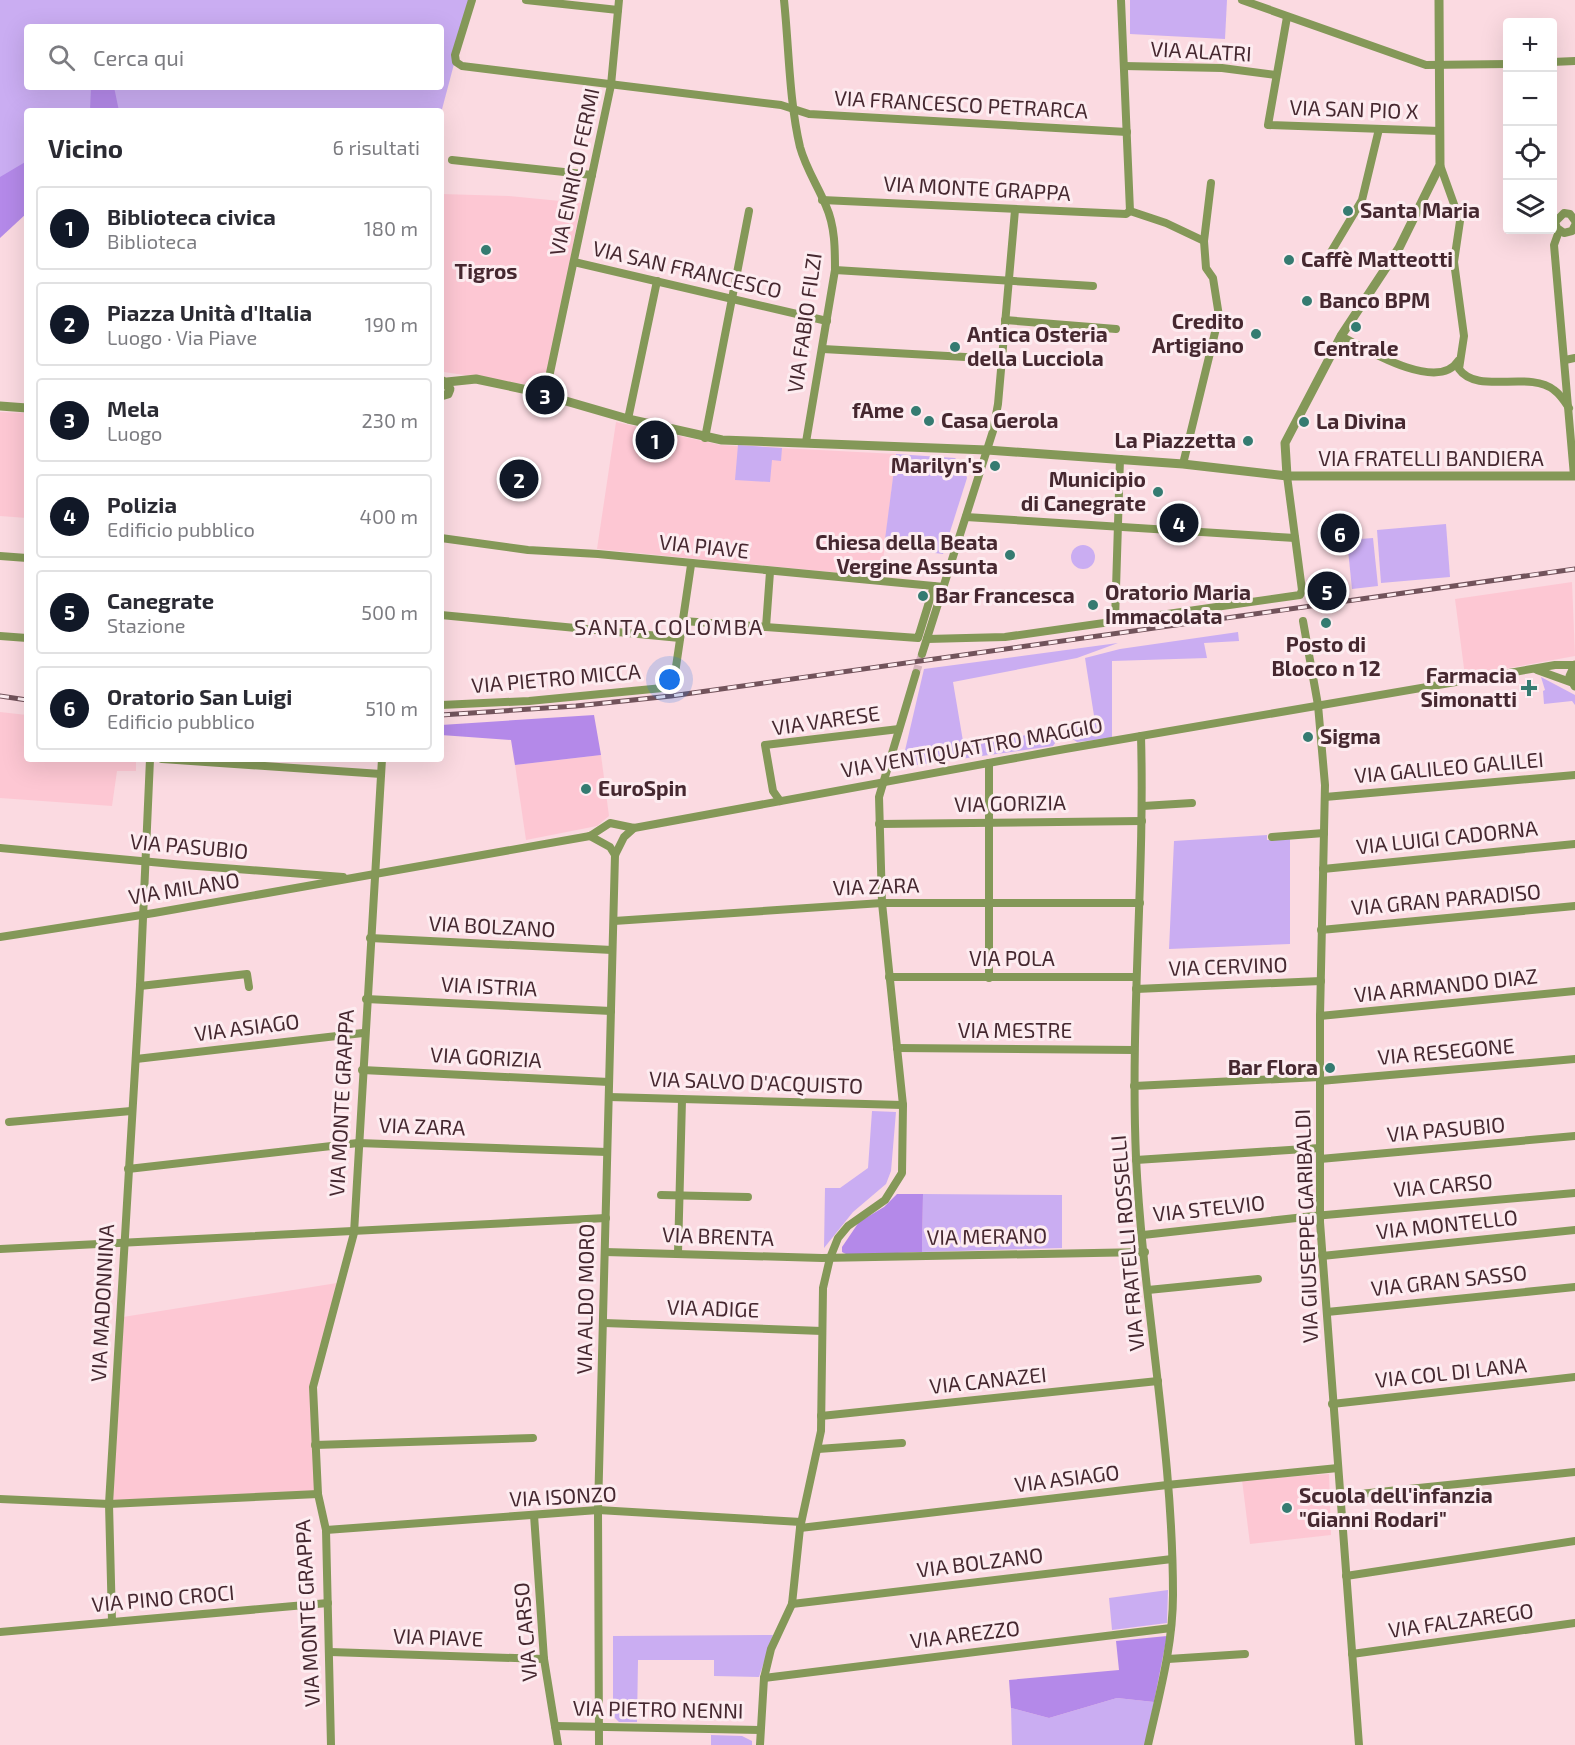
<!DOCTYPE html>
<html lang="it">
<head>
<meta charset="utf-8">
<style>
	:root { --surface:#fff; --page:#f2f2f3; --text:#2b2b33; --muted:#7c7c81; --line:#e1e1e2; --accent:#111827 }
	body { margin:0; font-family:"Exo 2",sans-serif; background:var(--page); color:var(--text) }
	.controls { position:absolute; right:18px; top:18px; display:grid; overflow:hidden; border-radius:6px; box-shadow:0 6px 24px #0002 }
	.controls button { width:54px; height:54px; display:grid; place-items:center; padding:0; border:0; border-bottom:2px solid var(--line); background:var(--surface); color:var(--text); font:30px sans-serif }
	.you { position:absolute; left:670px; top:680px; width:21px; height:21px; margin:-15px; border:4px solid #fff; border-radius:50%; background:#1a73e8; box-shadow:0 0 0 9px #1a73e833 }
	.badge { display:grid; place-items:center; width:39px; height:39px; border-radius:50%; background:var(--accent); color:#fff; font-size:20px; font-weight:700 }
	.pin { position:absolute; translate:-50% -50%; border:3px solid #fff; box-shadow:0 2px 6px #0006 }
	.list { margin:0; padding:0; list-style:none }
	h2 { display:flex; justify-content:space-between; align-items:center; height:78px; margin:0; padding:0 24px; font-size:26px }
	h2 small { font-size:20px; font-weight:400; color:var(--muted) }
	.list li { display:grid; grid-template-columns:39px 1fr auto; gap:18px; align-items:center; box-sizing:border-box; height:84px; margin:0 12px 12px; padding:0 12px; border:2px solid var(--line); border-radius:6px }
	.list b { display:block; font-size:22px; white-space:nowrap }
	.list p { margin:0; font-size:20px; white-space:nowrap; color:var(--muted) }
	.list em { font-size:20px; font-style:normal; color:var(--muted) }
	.icon { flex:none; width:33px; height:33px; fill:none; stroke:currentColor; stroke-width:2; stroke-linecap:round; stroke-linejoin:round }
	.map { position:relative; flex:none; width:1575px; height:1745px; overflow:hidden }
	.search { position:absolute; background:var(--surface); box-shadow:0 6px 24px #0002; left:24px; top:24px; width:420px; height:66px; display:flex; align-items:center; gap:15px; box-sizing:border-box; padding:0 21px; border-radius:6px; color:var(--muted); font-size:22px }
	.panel { position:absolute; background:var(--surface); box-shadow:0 6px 24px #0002; left:24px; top:108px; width:420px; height:654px; border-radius:6px }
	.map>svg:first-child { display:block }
	.built { fill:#fdc7d3 }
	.green { fill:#caadf2; fill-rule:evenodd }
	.forest { fill:#b489e9 }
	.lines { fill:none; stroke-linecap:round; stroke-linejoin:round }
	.minor-tunnel { stroke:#d7b6be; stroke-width:8; stroke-dasharray:8 4; stroke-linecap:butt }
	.minor { stroke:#849858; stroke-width:8 }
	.tertiary { stroke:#849858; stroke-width:9 }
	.rail-casing { stroke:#72535b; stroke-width:5 }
	.rail { stroke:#fdecf0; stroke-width:3; stroke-dasharray:9; stroke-linecap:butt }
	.poi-dot { fill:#357b71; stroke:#fdecf0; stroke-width:2 }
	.labels { text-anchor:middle; stroke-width:6; stroke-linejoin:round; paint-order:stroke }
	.street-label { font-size:21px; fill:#462830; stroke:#fdecf0 }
	.poi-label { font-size:21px; font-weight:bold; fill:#462830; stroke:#fdecf0; text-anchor:start }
	.neighbourhood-label { font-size:22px; letter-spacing:1.5px; fill:#462830; stroke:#fdecf0 }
</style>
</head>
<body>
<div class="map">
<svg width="1575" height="1745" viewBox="0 0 1575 1745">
	<rect width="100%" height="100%" fill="#fbdae1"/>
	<g class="built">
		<polygon points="441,194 509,196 581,203 548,376 530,385 444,372 441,365"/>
		<polygon points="0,412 27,413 27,518 0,516"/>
		<polygon points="616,422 721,445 896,454 881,577 597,549"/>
		<polygon points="1572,582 1575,656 1465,676 1455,599"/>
		<polygon points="0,712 27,715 27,759 136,759 136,771 117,771 112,806 0,798"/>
		<polygon points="601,755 609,816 597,826 526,840 515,765"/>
		<polygon points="337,1283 310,1387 315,1491 110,1502 123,1317"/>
		<polygon points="1329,1474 1331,1535 1250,1544 1242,1480"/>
	</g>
	<g class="green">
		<path d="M0,0H471L441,113L27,111V216L8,214L0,221ZM27,27H441V87H27Z"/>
		<polygon points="1130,0 1227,0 1225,39 1130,34"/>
		<polygon points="738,445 782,448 781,461 772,460 770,482 735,480"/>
		<polygon points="896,454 955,458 964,467 967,478 943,554 884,547"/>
		<polygon points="1446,524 1450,577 1381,583 1377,530"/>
		<polygon points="1373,538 1378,586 1352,589 1347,540"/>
		<circle cx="1083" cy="557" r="12"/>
		<polygon points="1238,632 1239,641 1204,643 1207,658 1112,661 1112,738 1077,742 1071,738 1073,727 1095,722 1085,658 1120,649"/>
		<polygon points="1118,643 1077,658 953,682 964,747 1052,730 1057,734 1058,739 1053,746 910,766 905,764 903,759 924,669"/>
		<polygon points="1541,677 1575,695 1575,705 1572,701 1544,704 1543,691 1545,690"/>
		<polygon points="1267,835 1267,840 1290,839 1290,944 1169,949 1174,841"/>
		<polygon points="872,1111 896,1112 891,1171 886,1184 853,1212 824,1248 825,1188 840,1188 868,1168"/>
		<polygon points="923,1194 1062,1195 1062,1248 922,1252"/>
		<polygon points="1168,1590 1167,1623 1112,1630 1109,1598"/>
		<polygon points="773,1635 759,1677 714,1676 714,1660 638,1660 637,1722 619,1722 613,1716 613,1636"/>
		<polygon points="1117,1698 1154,1702 1145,1745 1012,1745 1011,1708 1049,1718"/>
		<polygon points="711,1735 742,1736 752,1741 752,1745 711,1745"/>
	</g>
	<g class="forest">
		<polygon points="91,87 114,87 119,111 90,111"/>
		<polygon points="27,161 27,213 0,238 0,177"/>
		<polygon points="594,715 601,755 515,765 511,740 441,735 441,725"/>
		<polygon points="897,1194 923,1194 922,1252 848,1255 842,1252 842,1247 859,1222 884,1207"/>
		<polygon points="1167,1636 1154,1702 1117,1698 1049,1718 1011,1708 1009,1680 1119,1670 1116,1641"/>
	</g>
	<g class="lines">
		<polyline class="minor-tunnel" points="916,673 922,654"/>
		<g class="minor">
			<polyline points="472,0 455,55 456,62 462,66 781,105 809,114 1127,132"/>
			<polyline points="526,0 618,10"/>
			<path d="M784,0C789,48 789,100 800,147C806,169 818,186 826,206C835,226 835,249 835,270L806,442"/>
			<polyline points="1121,0 1130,211"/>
			<polyline points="1242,0 1426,65 1508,64"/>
			<polyline points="1287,17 1268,125 1440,131"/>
			<polyline points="1552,62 1575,61"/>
			<polyline points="1124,66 1222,68 1276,75"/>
			<polyline points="452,160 592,175"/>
			<path d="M1440,165L1460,221L1454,262L1464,336L1459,369C1477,395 1529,370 1554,390C1561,395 1565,402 1569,408"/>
			<polyline points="822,200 1126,214 1130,211"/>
			<polyline points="1130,211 1166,223 1204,241 1206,268 1213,278 1219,316 1183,464"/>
			<polyline points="1575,221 1570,214 1564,213 1555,222 1557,228 1564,233 1572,231 1575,225"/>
			<polyline points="1559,231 1554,245 1574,476"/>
			<polyline points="1204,241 1211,183"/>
			<polyline points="574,262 827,321"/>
			<polyline points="1325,262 1362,200 1379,129"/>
			<polyline points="835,270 1093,286"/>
			<polyline points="1005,320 1116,329"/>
			<path d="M1341,336C1365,349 1438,393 1458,361"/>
			<polyline points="823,349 1001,359"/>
			<polyline points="1565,360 1575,358"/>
			<polyline points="547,387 611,85 619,0"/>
			<polyline points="628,419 657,281"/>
			<polyline points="705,438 749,211"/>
			<polyline points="966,517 1295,538"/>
			<polyline points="441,538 528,550 598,554 944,587"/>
			<polyline points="0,556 27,558"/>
			<polyline points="441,615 680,638"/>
			<polyline points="683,621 918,638 934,586"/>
			<polyline points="1115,621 1120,459"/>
			<polyline points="1303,621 1318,705 1325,785 1320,1016 1320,1222 1359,1745"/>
			<polyline points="766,627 770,572"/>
			<polyline points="0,636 27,638"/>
			<polyline points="927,639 1005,637 1300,595 1302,590 1287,476"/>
			<polyline points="922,654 993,431 998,404 1015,210"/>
			<polyline points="1537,670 1573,683"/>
			<polyline points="441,705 529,701 673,687 691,565"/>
			<path d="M1141,736C1145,877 1130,1017 1136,1158C1143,1304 1173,1448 1173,1595C1173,1646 1159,1695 1148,1745"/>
			<polyline points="162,759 381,774"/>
			<polyline points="989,763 989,978"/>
			<polyline points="1325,797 1575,775"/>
			<polyline points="780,801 773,791 765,745 899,729"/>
			<polyline points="1143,806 1192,803"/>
			<polyline points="879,824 1142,821"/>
			<polyline points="590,836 610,847 615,855"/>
			<polyline points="1272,837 1324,833"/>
			<polyline points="0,848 184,865 343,877"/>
			<polyline points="1323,869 1575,844"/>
			<polyline points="614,921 882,903 1140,903"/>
			<polyline points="1321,930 1575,906"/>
			<polyline points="0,937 154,913 590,836 610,823 634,828 1065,749 1555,665 1575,665"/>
			<polyline points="370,938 612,950"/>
			<polyline points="889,977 1136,977"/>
			<polyline points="140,986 247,974 249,987"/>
			<polyline points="1136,989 1321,981"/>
			<polyline points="366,999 611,1011"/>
			<polyline points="1320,1016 1575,991"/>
			<polyline points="897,1048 1134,1050"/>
			<polyline points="136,1059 363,1033"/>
			<polyline points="362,1070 609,1082"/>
			<polyline points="1320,1081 1575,1059"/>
			<polyline points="1134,1086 1320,1077"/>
			<polyline points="609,1097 903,1105"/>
			<polyline points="9,1122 131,1111"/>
			<polyline points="1320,1159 1575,1136"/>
			<polyline points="1136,1160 1320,1148"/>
			<polyline points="128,1169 358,1143 607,1152"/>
			<polyline points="661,1195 748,1197"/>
			<polyline points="1143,1235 1314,1216 1575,1193"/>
			<polyline points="0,1249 606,1218"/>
			<polyline points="605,1252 822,1258 1145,1252"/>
			<polyline points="678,1253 682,1100"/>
			<polyline points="1322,1256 1575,1230"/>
			<polyline points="1148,1290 1258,1279"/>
			<polyline points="1327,1312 1575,1287"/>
			<polyline points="604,1323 822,1331"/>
			<polyline points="1332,1404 1575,1377"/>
			<polyline points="821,1416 1158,1381"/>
			<polyline points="315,1445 533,1438"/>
			<polyline points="818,1449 902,1443"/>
			<polyline points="1340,1496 1575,1472"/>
			<polyline points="0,1499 109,1504 318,1494"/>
			<polyline points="534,1515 544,1659 558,1745"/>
			<polyline points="800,1528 1167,1485 1338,1468"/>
			<polyline points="326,1530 598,1510 801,1522"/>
			<polyline points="1346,1576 1575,1541"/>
			<polyline points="792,1604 1172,1559"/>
			<polyline points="112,1621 109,1504 140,986 150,759"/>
			<polyline points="0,1632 328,1603"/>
			<polyline points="330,1652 544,1659"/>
			<polyline points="1352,1654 1575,1623"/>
			<polyline points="1168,1659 1245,1654"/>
			<polyline points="764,1678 1171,1628"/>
			<polyline points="555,1726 760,1730"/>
			<polyline points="331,1745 326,1530 318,1494 313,1387 354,1233 382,759"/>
			<polyline points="599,1745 598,1510 615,855 624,837 634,828"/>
			<polyline points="760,1745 764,1678 771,1649 792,1604 800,1528 821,1431 823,1288 830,1258 838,1238 848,1226 885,1200 902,1173 903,1105 882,903 879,797 916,673"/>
		</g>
		<g class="tertiary">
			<polyline points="447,382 476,379 537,392"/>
			<circle cx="544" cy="395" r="8"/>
			<polyline points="441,396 448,394 450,389 443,381"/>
			<polyline points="552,397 628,419 722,440 987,450 1183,464 1287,476 1575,476"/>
			<polyline points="0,406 27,408"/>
			<polyline points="1287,476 1285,443 1341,336 1399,248 1440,165 1439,0"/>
			<polyline points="1575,665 1570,676 1575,686"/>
		</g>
		<defs>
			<g id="rail">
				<polyline points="0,696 27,700"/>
				<polyline points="441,715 576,706 671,696 1575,569"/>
			</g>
		</defs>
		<use href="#rail" class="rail-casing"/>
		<use href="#rail" class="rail"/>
	</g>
	<g class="poi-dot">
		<circle cx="1348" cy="211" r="6"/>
		<circle cx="486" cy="250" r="6"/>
		<circle cx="1289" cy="260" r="6"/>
		<circle cx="1307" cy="301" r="6"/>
		<circle cx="1356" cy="327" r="6"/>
		<circle cx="1256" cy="334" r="6"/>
		<circle cx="955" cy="347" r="6"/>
		<circle cx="916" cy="411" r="6"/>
		<circle cx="929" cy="421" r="6"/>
		<circle cx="1304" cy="422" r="6"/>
		<circle cx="1248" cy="441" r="6"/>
		<circle cx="995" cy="466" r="6"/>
		<circle cx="1158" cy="492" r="6"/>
		<circle cx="1010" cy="555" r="6"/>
		<circle cx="923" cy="596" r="6"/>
		<circle cx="1093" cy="605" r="6"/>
		<circle cx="1326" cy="623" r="6"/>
		<path d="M1526 679h6v6h6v6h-6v6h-6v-6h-6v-6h6z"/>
		<circle cx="1308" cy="737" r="6"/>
		<circle cx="586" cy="789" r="6"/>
		<circle cx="1330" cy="1068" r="6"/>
		<circle cx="1287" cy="1508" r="6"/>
	</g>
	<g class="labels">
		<g class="street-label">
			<text transform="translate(1201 52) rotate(3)" y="7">VIA ALATRI</text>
			<text transform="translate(961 105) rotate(3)" y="7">VIA FRANCESCO PETRARCA</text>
			<text transform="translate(1354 110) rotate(2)" y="7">VIA SAN PIO X</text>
			<text transform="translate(575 172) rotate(-78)" y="7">VIA ENRICO FERMI</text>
			<text transform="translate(977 189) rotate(3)" y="7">VIA MONTE GRAPPA</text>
			<text transform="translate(687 270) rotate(13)" y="7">VIA SAN FRANCESCO</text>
			<text transform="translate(805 323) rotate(-82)" y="7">VIA FABIO FILZI</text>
			<text x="1431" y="466">VIA FRATELLI BANDIERA</text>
			<text transform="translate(704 547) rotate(6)" y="7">VIA PIAVE</text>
			<text transform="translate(556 679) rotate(-5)" y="7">VIA PIETRO MICCA</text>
			<text transform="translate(826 721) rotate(-8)" y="7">VIA VARESE</text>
			<text transform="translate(972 748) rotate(-10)" y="7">VIA VENTIQUATTRO MAGGIO</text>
			<text transform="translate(1449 768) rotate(-5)" y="7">VIA GALILEO GALILEI</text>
			<text transform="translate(1010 804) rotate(-1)" y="7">VIA GORIZIA</text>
			<text transform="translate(1447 838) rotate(-6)" y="7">VIA LUIGI CADORNA</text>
			<text transform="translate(189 847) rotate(5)" y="7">VIA PASUBIO</text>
			<text transform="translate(876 887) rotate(-2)" y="7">VIA ZARA</text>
			<text transform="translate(184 889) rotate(-9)" y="7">VIA MILANO</text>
			<text transform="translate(1446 900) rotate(-5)" y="7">VIA GRAN PARADISO</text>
			<text transform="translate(492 927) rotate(3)" y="7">VIA BOLZANO</text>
			<text x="1012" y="966">VIA POLA</text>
			<text transform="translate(1228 967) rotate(-2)" y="7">VIA CERVINO</text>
			<text transform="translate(1446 986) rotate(-6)" y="7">VIA ARMANDO DIAZ</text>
			<text transform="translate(489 987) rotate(3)" y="7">VIA ISTRIA</text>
			<text transform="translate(247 1028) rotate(-7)" y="7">VIA ASIAGO</text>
			<text x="1015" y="1038">VIA MESTRE</text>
			<text transform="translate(1446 1052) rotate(-5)" y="7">VIA RESEGONE</text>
			<text transform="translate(486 1058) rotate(3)" y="7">VIA GORIZIA</text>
			<text transform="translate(756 1083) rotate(2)" y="7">VIA SALVO D'ACQUISTO</text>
			<text transform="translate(342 1103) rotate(-87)" y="7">VIA MONTE GRAPPA</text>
			<text transform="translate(422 1127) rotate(2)" y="7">VIA ZARA</text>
			<text transform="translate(1446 1130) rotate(-5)" y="7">VIA PASUBIO</text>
			<text transform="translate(1443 1186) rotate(-5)" y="7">VIA CARSO</text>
			<text transform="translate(1209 1209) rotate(-6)" y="7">VIA STELVIO</text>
			<text transform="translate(1447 1225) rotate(-6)" y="7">VIA MONTELLO</text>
			<text transform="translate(1307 1226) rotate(-92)" y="7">VIA GIUSEPPE GARIBALDI</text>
			<text transform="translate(718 1237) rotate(2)" y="7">VIA BRENTA</text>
			<text transform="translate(987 1237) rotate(-1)" y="7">VIA MERANO</text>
			<text transform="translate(1128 1243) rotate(-95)" y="7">VIA FRATELLI ROSSELLI</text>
			<text transform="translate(1449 1281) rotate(-6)" y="7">VIA GRAN SASSO</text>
			<text transform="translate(586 1299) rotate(-89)" y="7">VIA ALDO MORO</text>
			<text transform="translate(103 1303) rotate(-87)" y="7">VIA MADONNINA</text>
			<text transform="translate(713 1309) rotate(2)" y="7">VIA ADIGE</text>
			<text transform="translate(1451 1373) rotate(-6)" y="7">VIA COL DI LANA</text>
			<text transform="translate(988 1381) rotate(-6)" y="7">VIA CANAZEI</text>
			<text transform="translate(1067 1479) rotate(-7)" y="7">VIA ASIAGO</text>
			<text transform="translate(563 1497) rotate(-3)" y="7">VIA ISONZO</text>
			<text transform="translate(980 1563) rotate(-7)" y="7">VIA BOLZANO</text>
			<text transform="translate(163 1599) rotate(-5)" y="7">VIA PINO CROCI</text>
			<text transform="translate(308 1613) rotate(-93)" y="7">VIA MONTE GRAPPA</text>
			<text transform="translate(1461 1621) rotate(-8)" y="7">VIA FALZAREGO</text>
			<text transform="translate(526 1632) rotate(-95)" y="7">VIA CARSO</text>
			<text transform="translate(965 1635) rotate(-7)" y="7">VIA AREZZO</text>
			<text transform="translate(438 1638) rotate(2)" y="7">VIA PIAVE</text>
			<text transform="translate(658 1710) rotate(1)" y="7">VIA PIETRO NENNI</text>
		</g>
		<g class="poi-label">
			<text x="1360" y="218">Santa Maria</text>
			<text x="1301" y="267">Caffè Matteotti</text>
			<text x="486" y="279" text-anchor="middle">Tigros</text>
			<text x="1319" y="308">Banco BPM</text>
			<text x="1244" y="329" text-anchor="end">Credito<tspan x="1244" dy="24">Artigiano</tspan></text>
			<text x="967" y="342">Antica Osteria<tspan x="967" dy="24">della Lucciola</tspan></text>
			<text x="1356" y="356" text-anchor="middle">Centrale</text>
			<text x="904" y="418" text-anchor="end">fAme</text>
			<text x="941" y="428">Casa Gerola</text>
			<text x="1316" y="429">La Divina</text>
			<text x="1236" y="448" text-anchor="end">La Piazzetta</text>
			<text x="983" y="473" text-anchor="end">Marilyn's</text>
			<text x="1146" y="487" text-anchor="end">Municipio<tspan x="1146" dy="24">di Canegrate</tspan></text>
			<text x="998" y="550" text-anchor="end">Chiesa della Beata<tspan x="998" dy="24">Vergine Assunta</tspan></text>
			<text x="1105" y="600">Oratorio Maria<tspan x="1105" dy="24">Immacolata</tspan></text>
			<text x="935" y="603">Bar Francesca</text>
			<text x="1326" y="652" text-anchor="middle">Posto di<tspan x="1326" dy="24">Blocco n 12</tspan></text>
			<text x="1517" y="683" text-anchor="end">Farmacia<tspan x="1517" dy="24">Simonatti</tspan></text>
			<text x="1320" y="744">Sigma</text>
			<text x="598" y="796">EuroSpin</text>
			<text x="1318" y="1075" text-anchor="end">Bar Flora</text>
			<text x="1299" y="1503">Scuola dell'infanzia<tspan x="1299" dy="24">"Gianni Rodari"</tspan></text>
		</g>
		<g class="neighbourhood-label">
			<text x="669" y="635">SANTA COLOMBA</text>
		</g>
	</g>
</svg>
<div class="controls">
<button>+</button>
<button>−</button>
<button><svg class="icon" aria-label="locate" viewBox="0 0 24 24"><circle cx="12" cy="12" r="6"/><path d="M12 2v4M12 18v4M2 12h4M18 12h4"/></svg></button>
<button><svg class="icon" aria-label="layers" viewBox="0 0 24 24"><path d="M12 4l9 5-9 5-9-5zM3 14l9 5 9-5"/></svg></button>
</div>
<div class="you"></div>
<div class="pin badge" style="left:655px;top:440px">1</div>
<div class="pin badge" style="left:519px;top:479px">2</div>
<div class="pin badge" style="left:545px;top:395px">3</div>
<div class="pin badge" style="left:1179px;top:523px">4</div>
<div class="pin badge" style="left:1327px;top:591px">5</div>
<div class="pin badge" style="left:1340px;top:533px">6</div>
<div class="search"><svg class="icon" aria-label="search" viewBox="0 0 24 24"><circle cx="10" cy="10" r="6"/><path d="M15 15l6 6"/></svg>Cerca qui</div>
<section class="panel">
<h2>Vicino<small>6 risultati</small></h2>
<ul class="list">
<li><span class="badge">1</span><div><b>Biblioteca civica</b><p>Biblioteca</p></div><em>180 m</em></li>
<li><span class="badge">2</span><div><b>Piazza Unità d'Italia</b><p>Luogo · Via Piave</p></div><em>190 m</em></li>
<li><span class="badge">3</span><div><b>Mela</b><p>Luogo</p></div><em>230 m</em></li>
<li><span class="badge">4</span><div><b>Polizia</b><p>Edificio pubblico</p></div><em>400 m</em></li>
<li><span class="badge">5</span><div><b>Canegrate</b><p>Stazione</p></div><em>500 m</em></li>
<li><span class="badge">6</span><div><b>Oratorio San Luigi</b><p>Edificio pubblico</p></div><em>510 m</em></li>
</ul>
</section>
</div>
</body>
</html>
